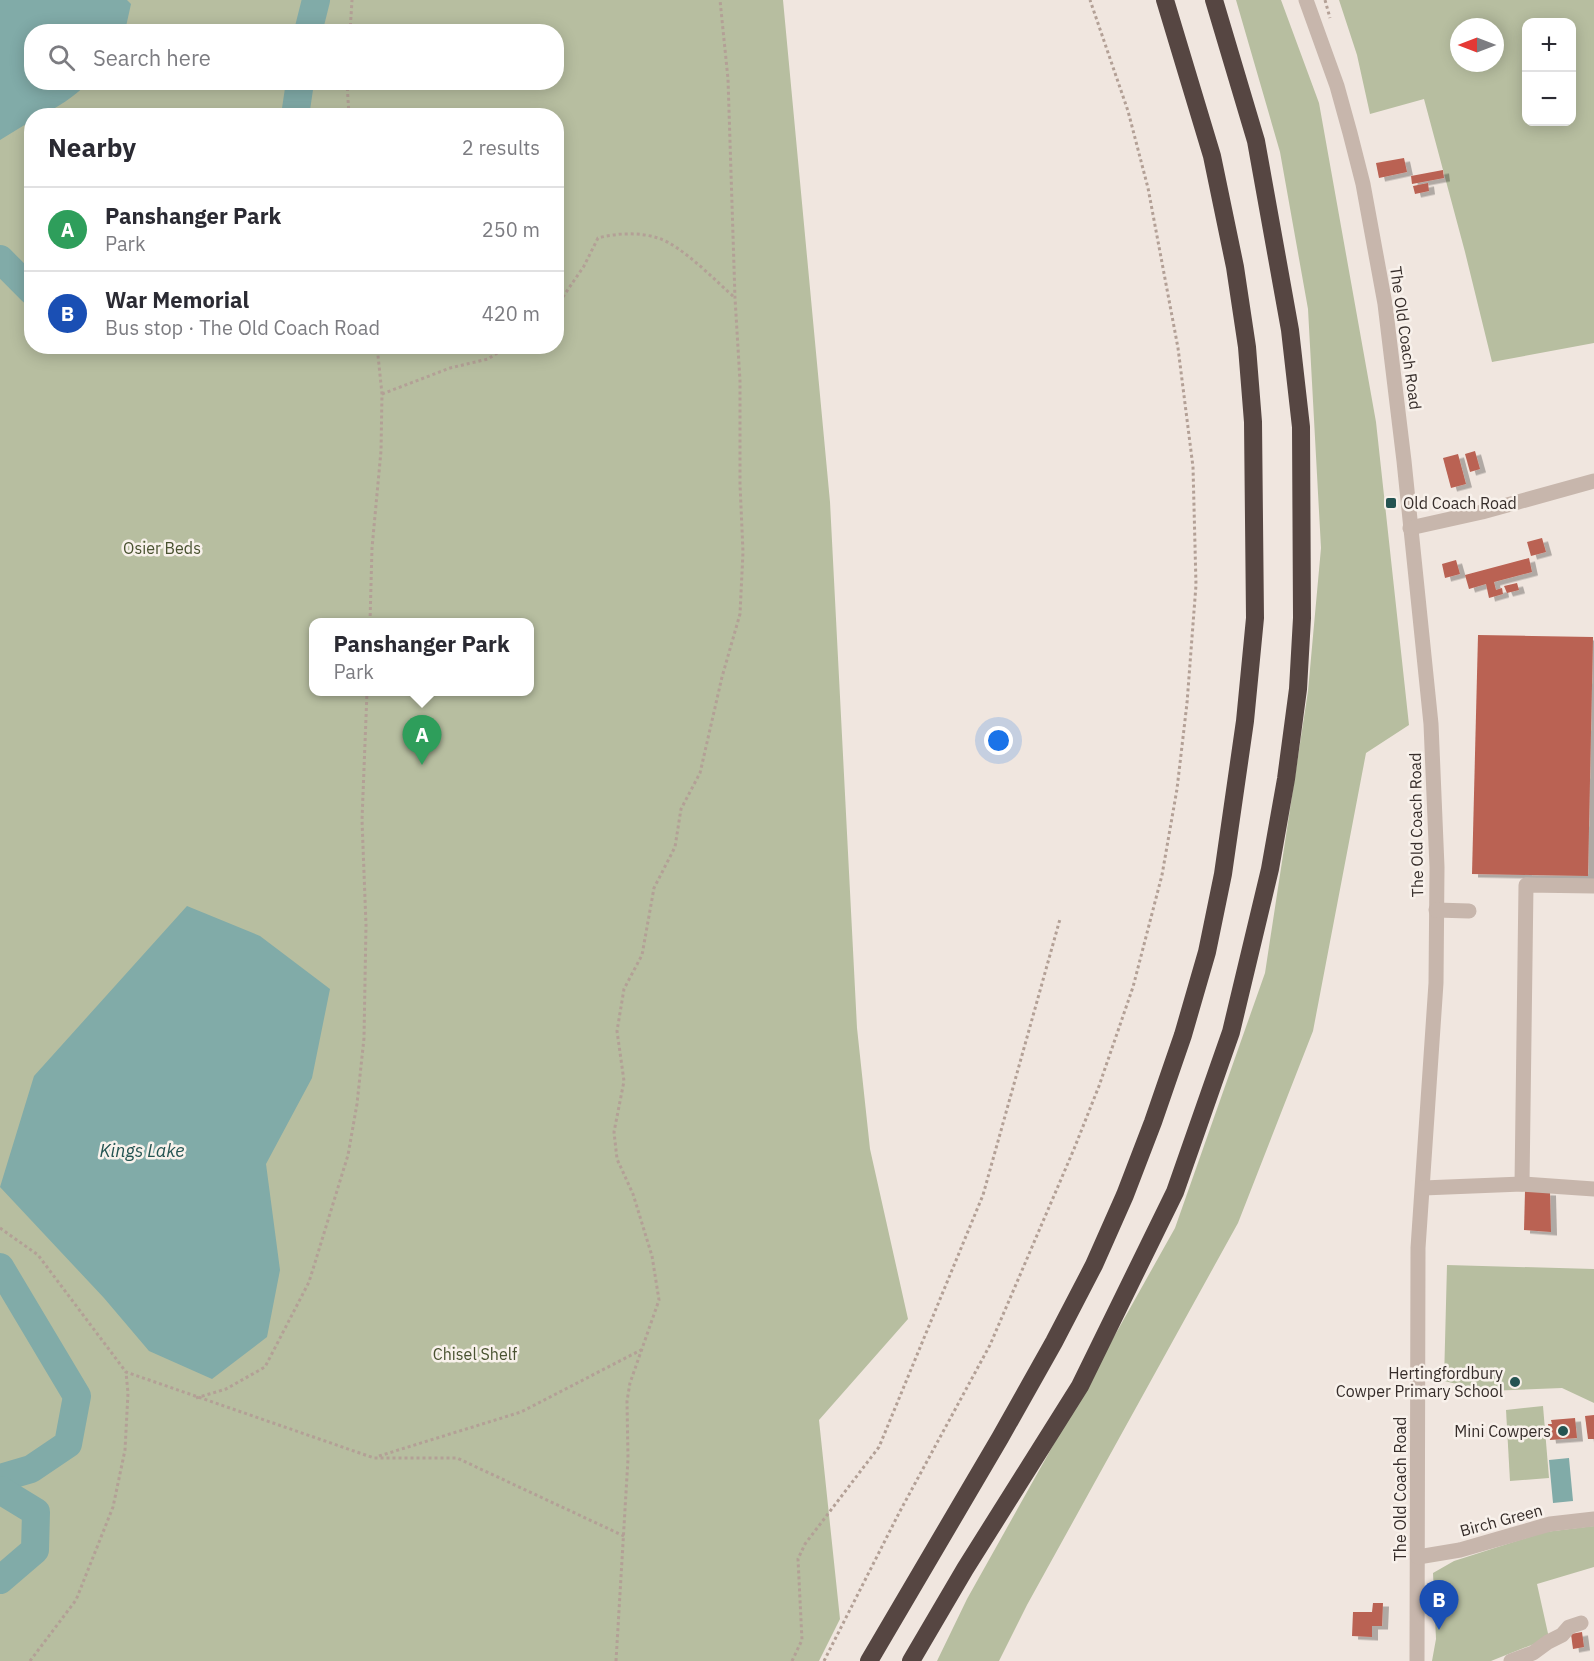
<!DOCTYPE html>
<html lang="en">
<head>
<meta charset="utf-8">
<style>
	:root { --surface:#fff; --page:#f7f7f7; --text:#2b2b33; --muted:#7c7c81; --line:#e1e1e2; --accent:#245452 }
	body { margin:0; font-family:"IBM Plex Sans",sans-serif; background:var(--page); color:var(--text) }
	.controls { position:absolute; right:18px; top:18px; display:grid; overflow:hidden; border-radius:12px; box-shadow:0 3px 15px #0003 }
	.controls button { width:54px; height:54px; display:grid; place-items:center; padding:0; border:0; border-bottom:2px solid var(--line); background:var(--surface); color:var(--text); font:30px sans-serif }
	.compass { position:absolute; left:1450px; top:18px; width:54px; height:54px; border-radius:50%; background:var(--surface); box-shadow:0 3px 15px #0003; rotate:270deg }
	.you { position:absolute; left:999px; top:741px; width:21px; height:21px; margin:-15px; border:4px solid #fff; border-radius:50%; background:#1a73e8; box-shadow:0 0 0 9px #1a73e833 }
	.badge { display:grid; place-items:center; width:39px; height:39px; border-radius:50%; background:var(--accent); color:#fff; font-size:20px; font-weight:700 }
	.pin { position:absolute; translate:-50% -50px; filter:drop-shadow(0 2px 3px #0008) }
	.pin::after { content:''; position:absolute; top:32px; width:21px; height:18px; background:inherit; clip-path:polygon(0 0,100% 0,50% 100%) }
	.popup { position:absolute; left:309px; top:618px; width:225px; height:78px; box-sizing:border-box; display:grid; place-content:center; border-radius:12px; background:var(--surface); filter:drop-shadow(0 2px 4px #0005); font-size:20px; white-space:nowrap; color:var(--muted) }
	.popup b { font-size:22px; color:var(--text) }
	.popup::after { content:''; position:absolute; left:50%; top:100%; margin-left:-12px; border:12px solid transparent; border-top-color:var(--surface) }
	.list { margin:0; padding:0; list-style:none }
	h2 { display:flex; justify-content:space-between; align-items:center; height:78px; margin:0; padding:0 24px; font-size:26px }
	h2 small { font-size:20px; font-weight:400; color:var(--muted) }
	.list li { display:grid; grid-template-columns:39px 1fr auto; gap:18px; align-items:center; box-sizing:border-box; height:84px; padding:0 24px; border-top:2px solid var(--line) }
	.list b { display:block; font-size:22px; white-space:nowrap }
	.list p { margin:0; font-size:20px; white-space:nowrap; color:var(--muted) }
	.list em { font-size:20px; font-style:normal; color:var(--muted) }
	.icon { flex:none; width:33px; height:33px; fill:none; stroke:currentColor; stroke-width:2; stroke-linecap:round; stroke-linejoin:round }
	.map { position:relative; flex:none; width:1594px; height:1661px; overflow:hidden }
	.search { position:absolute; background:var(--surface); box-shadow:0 3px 15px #0003; left:24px; top:24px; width:540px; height:66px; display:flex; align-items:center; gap:15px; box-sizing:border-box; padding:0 21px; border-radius:24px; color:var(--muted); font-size:22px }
	.panel { position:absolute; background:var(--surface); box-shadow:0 3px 15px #0003; left:24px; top:108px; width:540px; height:246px; border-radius:24px }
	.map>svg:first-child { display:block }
	.green { fill:#b7bea0; fill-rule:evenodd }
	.water { fill:#81aba8 }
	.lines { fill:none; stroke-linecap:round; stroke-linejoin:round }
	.river { stroke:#81aba8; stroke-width:28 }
	.building { fill:#ba6253; filter:url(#shadow) }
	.path { stroke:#b3a096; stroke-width:3; stroke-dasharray:3 3; stroke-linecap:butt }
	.minor { stroke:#c7b6ac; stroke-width:15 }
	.highway { stroke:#564642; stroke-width:18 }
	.poi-dot { fill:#245452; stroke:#f8f1eb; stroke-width:2 }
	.labels { text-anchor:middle; stroke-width:5; stroke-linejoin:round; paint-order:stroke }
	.street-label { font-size:16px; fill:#362d2a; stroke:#f8f1eb }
	.poi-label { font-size:16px; fill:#362d2a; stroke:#f8f1eb; text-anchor:end }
	.park-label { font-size:16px; fill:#495230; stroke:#f8f1eb }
	.water-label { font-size:18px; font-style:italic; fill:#245452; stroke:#f8f1eb }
</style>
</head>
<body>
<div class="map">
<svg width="1594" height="1661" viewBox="0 0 1594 1661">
	<defs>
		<filter id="shadow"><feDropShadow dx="6" dy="3.5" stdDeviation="0" flood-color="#0004"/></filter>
	</defs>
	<rect width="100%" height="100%" fill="#f0e6df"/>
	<g class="green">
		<path d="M0,0H783L830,502L857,1028L870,1149L908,1319L819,1420L840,1619L819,1661H0ZM32,32H556V82H32ZM32,116H556V346H32ZM314,622H530V692H314Z"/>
		<polygon points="1236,0 1281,0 1319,103 1376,422 1409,725 1366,753 1313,1031 1238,1223 1027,1605 999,1661 937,1661 967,1599 1175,1228 1265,973 1308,691 1321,548 1308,309 1280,152"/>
		<path d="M1339,0H1594V343L1492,362L1465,252L1424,99L1370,114L1357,55ZM1526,22H1572V122H1526ZM1459,27H1495V63H1459Z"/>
		<polygon points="1447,1265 1594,1269 1594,1403 1562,1388 1487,1391 1444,1381"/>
		<polygon points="1543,1406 1549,1478 1510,1481 1506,1410"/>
		<polygon points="1594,1526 1594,1567 1537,1584 1549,1638 1491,1661 1432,1661 1436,1639 1433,1573 1454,1561 1545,1532"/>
	</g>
	<g class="water">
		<path d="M0,0H127L131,4L125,31L32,32V82L88,83C76,95 48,116 32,116L31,121L0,140Z"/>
		<polygon points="187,906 260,936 330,989 312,1078 266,1164 280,1270 267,1337 212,1379 149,1351 104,1298 0,1187 34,1076"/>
		<polygon points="1569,1458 1573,1501 1553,1503 1549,1460"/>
	</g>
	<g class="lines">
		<g class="river">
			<polyline points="308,32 316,0"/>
			<polyline points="295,116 300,82"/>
			<polyline points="0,259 32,291"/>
			<polyline points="0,1267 77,1396 68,1444 31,1469 0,1478"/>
			<polyline points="0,1490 36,1512 35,1550 0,1580"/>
		</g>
	</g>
	<g class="building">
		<polygon points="1404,158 1407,172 1379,178 1376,163"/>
		<polygon points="1443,170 1444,178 1412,184 1411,176"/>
		<polygon points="1428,183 1429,191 1415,194 1413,186"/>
		<polygon points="1475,451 1480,469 1470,472 1465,454"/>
		<polygon points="1458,454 1466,484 1451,488 1443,458"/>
		<polygon points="1542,538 1546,552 1531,556 1527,542"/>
		<polygon points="1529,558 1532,572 1494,582 1496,590 1502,588 1503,594 1489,598 1486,584 1469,589 1465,575"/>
		<polygon points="1456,560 1460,574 1445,578 1442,564"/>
		<polygon points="1517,583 1519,590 1507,593 1504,586"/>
		<polygon points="1478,635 1593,637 1588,876 1472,874"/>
		<polygon points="1525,1191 1550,1192 1551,1232 1524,1230"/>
		<polygon points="1594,1415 1594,1439 1588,1439 1585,1416"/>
		<polygon points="1575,1418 1577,1438 1550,1440 1548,1424 1552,1424 1551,1420"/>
		<polygon points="1373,1603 1383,1603 1382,1626 1372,1626 1372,1637 1352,1636 1353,1612 1372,1612"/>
		<polygon points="1582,1632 1584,1647 1573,1649 1571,1634"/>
	</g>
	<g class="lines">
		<g class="path">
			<polyline points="1325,0 1330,18"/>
			<polyline points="350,32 352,0"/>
			<polyline points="347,82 349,116"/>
			<path d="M556,307L584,266L598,238C617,233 639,232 658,238C681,245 716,281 735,298"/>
			<polyline points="382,394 450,368 488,359 508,346"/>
			<polyline points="370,622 372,548 381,451 382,394 377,346"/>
			<polyline points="0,1228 38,1255 126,1372 374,1458 457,1458 624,1536"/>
			<polyline points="196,1398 226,1389 265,1367 309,1282 348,1155 357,1104 364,1038 366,925 362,820 367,692"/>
			<polyline points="379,1456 521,1412 641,1350"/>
			<polyline points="30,1661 76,1600 113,1507 125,1450 128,1393 126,1372"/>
			<polyline points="616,1661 628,1459 627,1401 630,1383 659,1300 652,1256 633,1194 617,1159 614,1132 624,1081 617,1031 624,989 642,955 654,888 675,847 681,809 700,773 722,677 740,614 743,552 740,484 740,381 735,298 728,79 720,0"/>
			<polyline points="792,1661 802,1640 798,1559 805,1544 879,1447 983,1195 1060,919"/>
			<polyline points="824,1661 899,1513 990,1345 1074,1149 1099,1086 1133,987 1162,875 1177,789 1187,703 1196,585 1193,467 1178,348 1148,188 1128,111 1090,0"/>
		</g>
		<g class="minor">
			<polyline points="1306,0 1337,86 1350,133 1363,184 1385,304 1404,461 1431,724 1437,867 1436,983 1418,1248 1417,1661"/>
			<polyline points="1410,528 1482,512 1594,481"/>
			<polyline points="1436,910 1469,911"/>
			<polyline points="1522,1184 1526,885 1594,886"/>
			<polyline points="1423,1188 1522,1184 1594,1189"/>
			<polyline points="1418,1557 1460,1550 1550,1524 1594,1519"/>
			<polyline points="1511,1661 1533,1653 1548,1642 1562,1635 1569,1627 1581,1623"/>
		</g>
		<g class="highway">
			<polyline points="869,1661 1000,1438 1054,1342 1094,1265 1125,1195 1153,1122 1183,1035 1207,952 1223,874 1245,721 1255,618 1253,422 1247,347 1235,267 1212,156 1165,0"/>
			<polyline points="911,1661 965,1569 1080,1386 1175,1192 1231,1032 1270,869 1286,779 1298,689 1302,618 1301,427 1290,330 1256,141 1214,0"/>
		</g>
	</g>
	<g class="poi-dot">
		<rect x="1385" y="497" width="12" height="12" rx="3"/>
		<circle cx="1515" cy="1382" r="6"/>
		<circle cx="1563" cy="1431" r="6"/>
	</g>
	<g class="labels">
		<g class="street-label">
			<text transform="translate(1406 338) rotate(82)" y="6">The Old Coach Road</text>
			<text transform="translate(1416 825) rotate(-91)" y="6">The Old Coach Road</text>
			<text transform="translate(1400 1489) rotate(-90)" y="6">The Old Coach Road</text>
			<text transform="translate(1501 1520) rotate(-15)" y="6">Birch Green</text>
		</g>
		<g class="poi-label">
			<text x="1403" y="509" text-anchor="start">Old Coach Road</text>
			<text x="1503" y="1379">Hertingfordbury<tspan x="1503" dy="18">Cowper Primary School</tspan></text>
			<text x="1551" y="1437">Mini Cowpers</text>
		</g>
		<g class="park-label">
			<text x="162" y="554">Osier Beds</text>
			<text x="475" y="1360">Chisel Shelf</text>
		</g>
		<g class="water-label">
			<text x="142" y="1157">Kings Lake</text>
		</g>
	</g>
</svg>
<div class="controls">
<button>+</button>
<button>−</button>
</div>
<svg class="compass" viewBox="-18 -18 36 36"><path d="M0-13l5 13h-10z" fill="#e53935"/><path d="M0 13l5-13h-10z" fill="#7c7c81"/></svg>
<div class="you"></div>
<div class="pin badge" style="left:422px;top:765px;background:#2e9e5b">A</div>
<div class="popup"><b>Panshanger Park</b>Park</div>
<div class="pin badge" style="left:1439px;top:1630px;background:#1a4fb4">B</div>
<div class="search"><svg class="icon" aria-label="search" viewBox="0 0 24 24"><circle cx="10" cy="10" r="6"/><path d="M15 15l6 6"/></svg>Search here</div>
<section class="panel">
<h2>Nearby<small>2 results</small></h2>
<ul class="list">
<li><span class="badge" style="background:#2e9e5b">A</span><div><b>Panshanger Park</b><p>Park</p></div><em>250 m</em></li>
<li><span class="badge" style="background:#1a4fb4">B</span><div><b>War Memorial</b><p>Bus stop · The Old Coach Road</p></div><em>420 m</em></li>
</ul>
</section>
</div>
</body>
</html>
